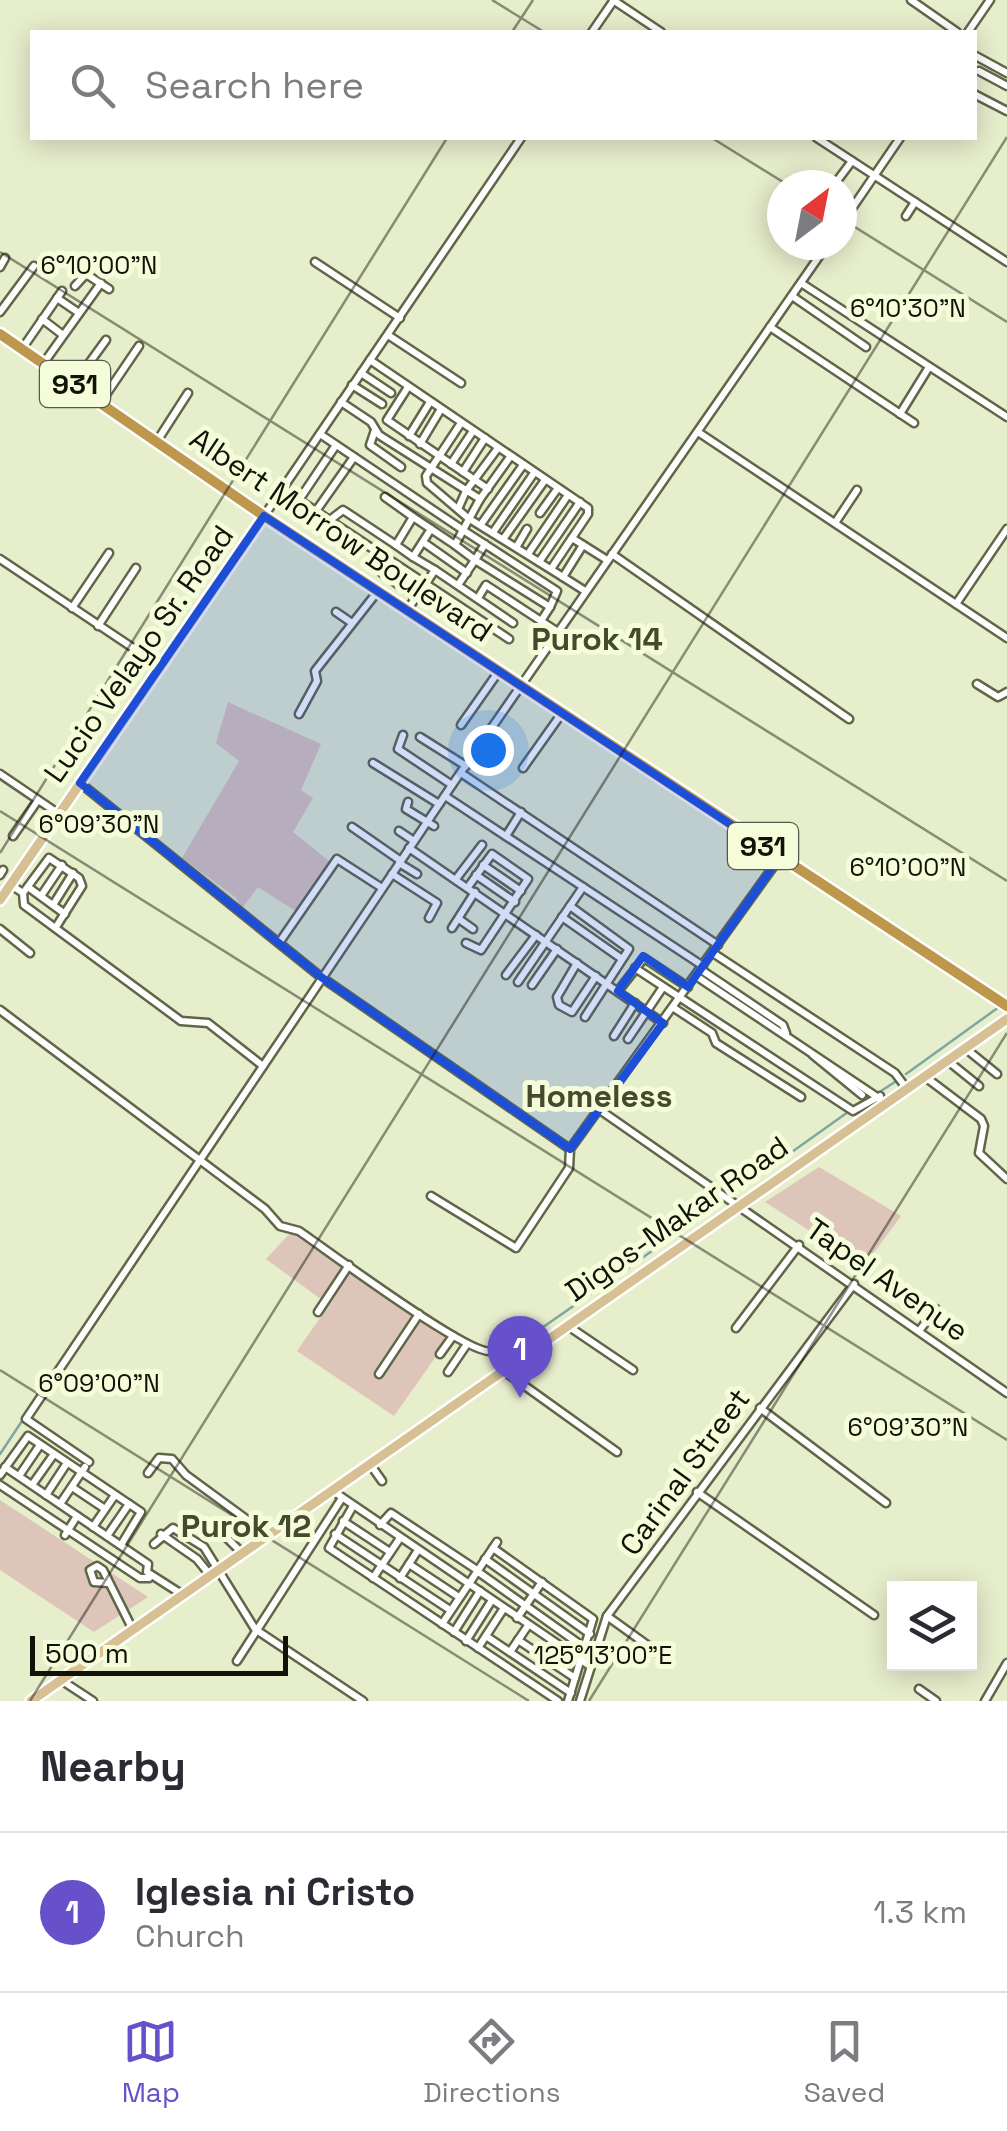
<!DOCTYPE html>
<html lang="en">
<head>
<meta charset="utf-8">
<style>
	:root { --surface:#fff; --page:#f2f2f3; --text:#2b2b33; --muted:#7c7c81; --line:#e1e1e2; --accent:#6751cb }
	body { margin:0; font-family:"Space Grotesk",sans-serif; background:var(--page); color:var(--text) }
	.controls { position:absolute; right:30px; bottom:30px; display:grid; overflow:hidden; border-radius:0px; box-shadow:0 5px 25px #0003 }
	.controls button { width:90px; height:90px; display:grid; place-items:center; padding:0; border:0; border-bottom:2px solid var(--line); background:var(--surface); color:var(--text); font:50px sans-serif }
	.compass { position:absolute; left:767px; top:170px; width:90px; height:90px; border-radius:50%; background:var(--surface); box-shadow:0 5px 25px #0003; rotate:32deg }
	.scale { position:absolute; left:30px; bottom:25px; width:258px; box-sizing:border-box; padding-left:10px; border:5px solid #111308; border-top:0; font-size:28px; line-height:35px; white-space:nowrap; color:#111308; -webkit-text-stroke:8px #f4fcd9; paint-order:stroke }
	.you { position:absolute; left:488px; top:750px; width:35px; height:35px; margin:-25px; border:8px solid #fff; border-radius:50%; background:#1a73e8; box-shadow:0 0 0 15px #1a73e833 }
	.badge { display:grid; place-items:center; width:65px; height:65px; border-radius:50%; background:var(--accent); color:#fff; font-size:32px; font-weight:700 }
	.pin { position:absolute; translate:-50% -82px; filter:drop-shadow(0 2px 5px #0008) }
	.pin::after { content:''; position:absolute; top:52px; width:35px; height:30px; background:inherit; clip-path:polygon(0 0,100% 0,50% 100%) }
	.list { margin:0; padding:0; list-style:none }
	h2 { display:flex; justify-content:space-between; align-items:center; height:130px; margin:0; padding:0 40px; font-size:42px }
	h2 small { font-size:32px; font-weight:400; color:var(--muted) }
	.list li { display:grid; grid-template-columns:65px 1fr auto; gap:30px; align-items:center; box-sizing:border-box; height:160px; padding:0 40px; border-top:2px solid var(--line) }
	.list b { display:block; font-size:38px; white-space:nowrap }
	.list p { margin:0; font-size:32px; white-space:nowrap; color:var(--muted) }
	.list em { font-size:32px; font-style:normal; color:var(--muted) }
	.icon { flex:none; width:55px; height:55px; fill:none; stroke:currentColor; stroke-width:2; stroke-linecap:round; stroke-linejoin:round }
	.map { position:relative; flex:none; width:1007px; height:1701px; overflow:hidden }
	.search { position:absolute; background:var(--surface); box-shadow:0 5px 25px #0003; left:30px; right:30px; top:30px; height:110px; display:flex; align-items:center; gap:25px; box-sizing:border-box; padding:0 35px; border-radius:0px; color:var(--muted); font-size:38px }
	.sheet { height:290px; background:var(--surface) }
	nav { display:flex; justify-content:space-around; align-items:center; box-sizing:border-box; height:140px; border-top:2px solid var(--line); background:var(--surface); font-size:28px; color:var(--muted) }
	nav a { display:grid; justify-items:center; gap:5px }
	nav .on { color:var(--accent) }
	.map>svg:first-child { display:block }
	.green { fill:#ddc5b9 }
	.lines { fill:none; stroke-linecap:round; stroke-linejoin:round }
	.stream { stroke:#7ea7a1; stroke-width:2.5 }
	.minor-casing { stroke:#606648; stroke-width:11 }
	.major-casing { stroke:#fff; stroke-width:14 }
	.highway-casing { stroke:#fff; stroke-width:15 }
	.minor { stroke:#fff; stroke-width:6 }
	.major { stroke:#d7c194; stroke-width:9 }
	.highway { stroke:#bc974c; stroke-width:10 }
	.marked { fill:#1d4ed8; fill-opacity:0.2; stroke:#1d4ed8; stroke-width:8; stroke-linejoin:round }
	.ticks { fill:none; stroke:#111308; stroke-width:2.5; stroke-opacity:0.45 }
	.labels { text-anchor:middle; stroke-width:10; stroke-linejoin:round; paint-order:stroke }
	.shield { fill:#f4fcd9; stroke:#555947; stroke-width:2.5 }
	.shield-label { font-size:28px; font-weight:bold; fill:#111308 }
	.street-label { font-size:30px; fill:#111308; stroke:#f4fcd9 }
	.neighbourhood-label { font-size:32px; font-weight:bold; fill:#454a2e; stroke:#f4fcd9 }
	.ticks-label { font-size:25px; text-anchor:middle; fill:#111308; stroke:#f4fcd9; stroke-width:10; stroke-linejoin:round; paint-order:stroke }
</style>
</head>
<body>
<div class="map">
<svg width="1007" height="1701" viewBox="0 0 1007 1701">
	<rect width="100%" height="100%" fill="#e7eecc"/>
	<g class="green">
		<polygon points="228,702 321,744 301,790 313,798 293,832 329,861 297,912 258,887 242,908 235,897 182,858 239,761 216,743"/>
		<polygon points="819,1167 901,1216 864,1266 765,1202"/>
		<polygon points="294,1229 451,1335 394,1416 297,1351 329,1305 266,1259"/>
		<polygon points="0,1500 148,1597 94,1632 0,1570"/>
	</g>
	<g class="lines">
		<g class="stream">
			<polyline points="906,1074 999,1007"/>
			<polyline points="881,1091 898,1080"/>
			<polyline points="737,1191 848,1112"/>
			<polyline points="621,1273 722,1201"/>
			<polyline points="503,1355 605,1284"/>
			<polyline points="0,1454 24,1418"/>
		</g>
		<defs>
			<g id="minor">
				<polyline points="613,0 661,32"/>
				<polyline points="911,0 957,32"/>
				<polyline points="592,32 614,0"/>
				<polyline points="968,32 990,0"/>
				<polyline points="974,55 1007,73"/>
				<polyline points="979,71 1007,86"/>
				<polyline points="974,94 1007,111"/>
				<polyline points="817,138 1007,262"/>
				<polyline points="834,185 852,161"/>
				<polyline points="906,216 915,202"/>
				<polyline points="842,223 900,138"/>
				<polyline points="315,262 400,318"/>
				<polyline points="0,267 5,258"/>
				<polyline points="801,283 1007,417"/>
				<polyline points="75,286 86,274 109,289"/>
				<polyline points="792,296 866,347"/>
				<polyline points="57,298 79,313"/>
				<polyline points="0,312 34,266"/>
				<polyline points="42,319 63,335"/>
				<polyline points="770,327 914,423"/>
				<polyline points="388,335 461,383"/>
				<polyline points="22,349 62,291"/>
				<polyline points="370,360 588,508 588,514 551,569"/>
				<polyline points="43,364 101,283"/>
				<polyline points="361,373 391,393"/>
				<polyline points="74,384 106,340"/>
				<polyline points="352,385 382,404"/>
				<polyline points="408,387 387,420 488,489"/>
				<polyline points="101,402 139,346"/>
				<polyline points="341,402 371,422 379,435 480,499 510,457"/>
				<polyline points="900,414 929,367"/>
				<polyline points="461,423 426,476 427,483 468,518 563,577 583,545"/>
				<polyline points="375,430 370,445 401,467"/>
				<polyline points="698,432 1007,638"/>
				<polyline points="320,434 463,530 480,499"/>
				<polyline points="409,436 430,402"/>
				<polyline points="159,438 188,393"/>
				<polyline points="420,444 441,409"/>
				<polyline points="336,445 299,500 509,639"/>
				<polyline points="451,464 473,431"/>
				<polyline points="463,472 485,438"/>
				<polyline points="283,489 299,500"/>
				<polyline points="385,497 413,517"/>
				<polyline points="458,509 466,491 498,448"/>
				<polyline points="316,511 354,457"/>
				<polyline points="540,513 558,488"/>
				<polyline points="264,516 521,138"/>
				<polyline points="330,520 343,510 396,545"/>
				<polyline points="482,523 523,465"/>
				<polyline points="835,523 857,490"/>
				<polyline points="494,531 534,473"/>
				<polyline points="504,538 545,480"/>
				<polyline points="572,538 607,560"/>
				<polyline points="423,542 467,573"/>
				<polyline points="517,546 527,529"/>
				<polyline points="528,554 568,495"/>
				<polyline points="612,554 849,719"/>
				<polyline points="413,557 396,545 413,517 431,529"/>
				<polyline points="0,559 160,666"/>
				<polyline points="539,562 580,502"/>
				<polyline points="435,570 413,557 431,529 455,545"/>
				<polyline points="381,572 417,598"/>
				<polyline points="563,577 585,591"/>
				<polyline points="458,585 475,560 550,607 557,591 466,532 463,530 455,545 475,560 485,544"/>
				<polyline points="478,598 486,585 541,621 550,607"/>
				<polyline points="956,604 1007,529"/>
				<polyline points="410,606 435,570 513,623"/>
				<polyline points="72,608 109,553"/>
				<polyline points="336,612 352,623"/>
				<polyline points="541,621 558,632"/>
				<polyline points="98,626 136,568"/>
				<polyline points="977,684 998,697 1007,692"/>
				<polyline points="299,714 317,681 315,671 378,591"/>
				<polyline points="461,725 499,671"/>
				<polyline points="490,731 506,741"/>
				<polyline points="403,735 398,749 452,785"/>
				<polyline points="420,737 466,766"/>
				<polyline points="373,763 439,804"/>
				<polyline points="523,768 562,713"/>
				<polyline points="461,773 718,945"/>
				<polyline points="0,774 59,814"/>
				<polyline points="80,783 321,977 570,1149"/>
				<polyline points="445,796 703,966"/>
				<polyline points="408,802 406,809 434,826"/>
				<polyline points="352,827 401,861"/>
				<polyline points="399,831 414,841"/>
				<polyline points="13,836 38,800"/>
				<polyline points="506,836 521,812"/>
				<polyline points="409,848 663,1023"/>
				<polyline points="399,863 417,874"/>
				<polyline points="483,865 521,891"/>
				<polyline points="392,874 437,903 429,918"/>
				<polyline points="0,875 3,870"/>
				<polyline points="476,875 515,902"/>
				<polyline points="456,879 482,845"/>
				<polyline points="11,885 23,893 24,905 181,1021 208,1023 263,1066"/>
				<polyline points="28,887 65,914"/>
				<polyline points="23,893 49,858 79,878 82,886 56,927"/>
				<polyline points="41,896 62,865"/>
				<polyline points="53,905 73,873"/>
				<polyline points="570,906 629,949 585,1017"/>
				<polyline points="562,917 622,959"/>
				<polyline points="459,919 473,929"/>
				<polyline points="452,928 475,892"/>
				<polyline points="0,929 30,953"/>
				<polyline points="279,943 337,859 382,888"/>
				<polyline points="466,943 481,950 528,879 492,854 468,887"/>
				<polyline points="713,953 895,1073 907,1089"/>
				<polyline points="577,963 557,997 559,1005 572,1012 596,976"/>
				<polyline points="635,968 853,1111 880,1096"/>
				<polyline points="700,969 783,1025 786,1033"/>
				<polyline points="506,975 536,935"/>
				<polyline points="696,976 886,1103"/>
				<polyline points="518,982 583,887"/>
				<polyline points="532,985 557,949"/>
				<polyline points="618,991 644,958 688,987"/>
				<polyline points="674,1008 712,1033 716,1043 801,1097"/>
				<path d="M0,1010L265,1209L280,1226L299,1231C327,1250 471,1358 492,1351L508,1367"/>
				<polyline points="614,1036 635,1003"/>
				<polyline points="628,1039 663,987"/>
				<polyline points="965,1048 997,1074"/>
				<polyline points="813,1055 862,1095"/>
				<polyline points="948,1061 979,1086"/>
				<polyline points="924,1076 981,1119 984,1126 979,1153 1007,1179"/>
				<polyline points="600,1110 1007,1393"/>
				<polyline points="431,1196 516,1248 569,1168 570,1149 781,856"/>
				<polyline points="318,1312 349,1265"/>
				<polyline points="568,1326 633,1370"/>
				<polyline points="736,1328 799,1245"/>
				<polyline points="919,1331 936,1309"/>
				<polyline points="440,1354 453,1336"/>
				<polyline points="504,1371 617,1452"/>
				<polyline points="448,1372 467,1344"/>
				<polyline points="379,1374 419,1314"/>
				<polyline points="760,1408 886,1503"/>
				<polyline points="89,1462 26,1419 452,785 827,245"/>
				<polyline points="370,1464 382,1481"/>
				<polyline points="5,1467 148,1564 147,1572 183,1595"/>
				<polyline points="148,1473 159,1458 172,1459 186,1475 268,1535"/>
				<polyline points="0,1475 28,1436 141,1512 121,1545"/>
				<polyline points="19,1476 40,1445"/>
				<polyline points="0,1485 140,1578 149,1578"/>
				<polyline points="32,1485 54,1454"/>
				<polyline points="72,1487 105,1509"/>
				<polyline points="333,1491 587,1664"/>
				<polyline points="697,1492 874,1615"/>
				<polyline points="46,1495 67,1463"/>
				<polyline points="60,1504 85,1467"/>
				<polyline points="353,1506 329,1548 558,1701"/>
				<polyline points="343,1521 390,1552"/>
				<polyline points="380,1525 391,1513 477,1570"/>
				<polyline points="93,1527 115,1495"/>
				<polyline points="208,1529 224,1535 242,1553"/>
				<polyline points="161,1534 197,1559 210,1575"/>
				<polyline points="335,1534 450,1610"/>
				<polyline points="65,1535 77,1516"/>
				<polyline points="107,1536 129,1504"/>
				<polyline points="154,1544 173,1528 204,1547 255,1629 363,1701"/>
				<polyline points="493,1548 593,1619 568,1701"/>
				<polyline points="485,1559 590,1634"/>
				<polyline points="409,1564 459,1597"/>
				<polyline points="477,1571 585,1648"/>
				<polyline points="373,1578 400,1538"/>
				<polyline points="400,1578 418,1550"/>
				<polyline points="108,1583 94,1582 90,1570 97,1566 103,1570 133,1630"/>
				<polyline points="607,1616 668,1660"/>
				<polyline points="517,1618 542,1582"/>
				<polyline points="442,1624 497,1542"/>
				<polyline points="454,1632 480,1591"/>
				<polyline points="486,1636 571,1693"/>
				<polyline points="518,1640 575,1678"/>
				<polyline points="466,1641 492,1600"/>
				<polyline points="478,1648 504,1608"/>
				<polyline points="510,1652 527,1627"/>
				<polyline points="237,1661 342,1498"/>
				<polyline points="61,1680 93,1701"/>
				<polyline points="919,1689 936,1701"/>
				<polyline points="580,1701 607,1616 854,1284"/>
				<polyline points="985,1701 1007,1663"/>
			</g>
			<g id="major">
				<polyline points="0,900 264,516"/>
				<polyline points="31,1701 1007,1019"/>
			</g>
			<polyline id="highway" points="0,334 264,516 1007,1006"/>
		</defs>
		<use href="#minor" class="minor-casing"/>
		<use href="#major" class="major-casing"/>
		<use href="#highway" class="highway-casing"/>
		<use href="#minor" class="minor"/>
		<use href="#major" class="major"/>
		<use href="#highway" class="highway"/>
	</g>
	<path class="marked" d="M264,516L780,857L688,987L643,956L618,991L663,1023L570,1149L321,977L80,783Z"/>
	<path class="ticks" d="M492,0L544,32M512,32L533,0M712,138L788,185M842,219L1007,322M0,252L1007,881M0,811L1007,1440M0,853L447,138M0,1370L529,1701M30,1701L1007,137M589,1701L1007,1033"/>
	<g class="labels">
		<g class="shield">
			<rect x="40" y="361" width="70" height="46" rx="8"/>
			<rect x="728" y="823" width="70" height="46" rx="8"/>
		</g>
		<g class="shield-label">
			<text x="75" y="394">931</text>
			<text x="763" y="856">931</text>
		</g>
		<g class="street-label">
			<text transform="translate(341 535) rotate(34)" y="10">Albert Morrow Boulevard</text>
			<text transform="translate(139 654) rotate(-55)" y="10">Lucio Velayo Sr. Road</text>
			<text transform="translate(677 1219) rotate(-35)" y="10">Digos-Makar Road</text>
			<text transform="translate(887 1280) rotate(35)" y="10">Tapel Avenue</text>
			<text transform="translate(685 1472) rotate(-54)" y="10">Carinal Street</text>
		</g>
		<g class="neighbourhood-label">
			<text x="597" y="650">Purok 14</text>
			<text x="599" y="1107">Homeless</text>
			<text x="246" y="1537">Purok 12</text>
		</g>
	</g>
	<g class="ticks-label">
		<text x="99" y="274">6°10'00"N</text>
		<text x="908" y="317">6°10'30"N</text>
		<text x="99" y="833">6°09'30"N</text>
		<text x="908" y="876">6°10'00"N</text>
		<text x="99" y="1392">6°09'00"N</text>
		<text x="908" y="1436">6°09'30"N</text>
		<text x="603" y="1664">125°13'00"E</text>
	</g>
</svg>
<div class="controls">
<button><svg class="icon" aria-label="layers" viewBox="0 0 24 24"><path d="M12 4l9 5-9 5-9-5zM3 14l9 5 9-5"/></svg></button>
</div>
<svg class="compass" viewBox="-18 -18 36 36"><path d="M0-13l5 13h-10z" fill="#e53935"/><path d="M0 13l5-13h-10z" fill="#7c7c81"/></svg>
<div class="scale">500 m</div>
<div class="you"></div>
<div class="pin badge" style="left:520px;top:1398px">1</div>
<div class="search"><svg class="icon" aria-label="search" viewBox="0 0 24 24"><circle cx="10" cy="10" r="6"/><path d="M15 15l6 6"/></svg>Search here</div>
</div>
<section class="sheet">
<h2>Nearby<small></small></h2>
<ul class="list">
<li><span class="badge">1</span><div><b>Iglesia ni Cristo</b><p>Church</p></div><em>1.3 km</em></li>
</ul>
</section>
<nav>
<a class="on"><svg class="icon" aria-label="map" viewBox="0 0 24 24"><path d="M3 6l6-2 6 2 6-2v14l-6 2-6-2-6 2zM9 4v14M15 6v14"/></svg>Map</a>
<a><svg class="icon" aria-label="directions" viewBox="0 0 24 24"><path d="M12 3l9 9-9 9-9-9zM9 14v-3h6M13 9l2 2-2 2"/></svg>Directions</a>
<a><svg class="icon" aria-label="saved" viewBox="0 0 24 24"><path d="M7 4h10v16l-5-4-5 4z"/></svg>Saved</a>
</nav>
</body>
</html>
